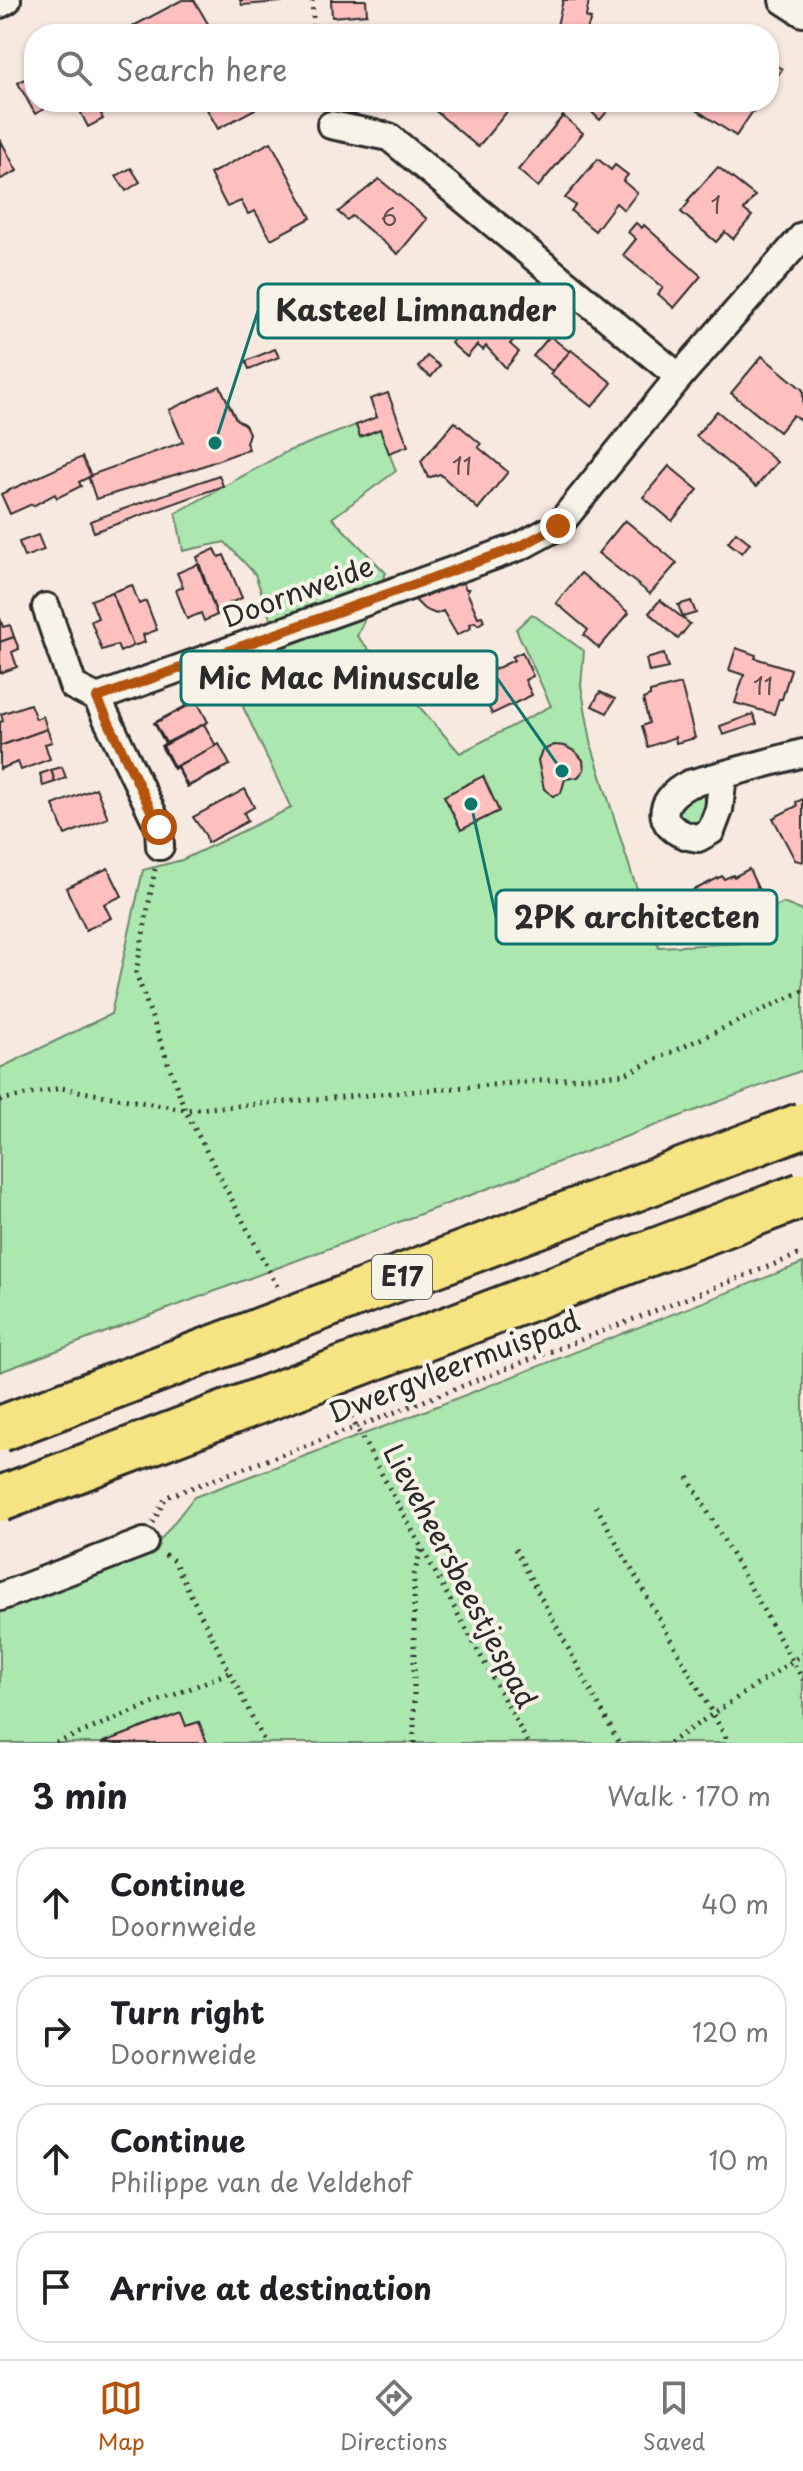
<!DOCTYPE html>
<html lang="en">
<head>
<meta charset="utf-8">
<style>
	:root { --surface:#fff; --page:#f6f6f6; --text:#202124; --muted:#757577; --line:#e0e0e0; --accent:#b45309 }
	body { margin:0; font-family:"Playpen Sans",sans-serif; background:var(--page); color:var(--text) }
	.stop { position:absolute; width:24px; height:24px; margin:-18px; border:6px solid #b45309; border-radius:50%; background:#fff }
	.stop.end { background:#b45309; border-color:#fff; box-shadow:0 2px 8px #0008 }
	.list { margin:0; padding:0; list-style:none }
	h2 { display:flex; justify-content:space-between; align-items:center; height:104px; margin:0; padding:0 32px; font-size:34px }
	h2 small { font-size:26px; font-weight:400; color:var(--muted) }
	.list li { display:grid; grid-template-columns:52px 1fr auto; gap:24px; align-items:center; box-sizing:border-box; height:112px; margin:0 16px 16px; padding:0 16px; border:2px solid var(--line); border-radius:32px }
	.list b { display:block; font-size:30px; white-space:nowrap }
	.list p { margin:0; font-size:26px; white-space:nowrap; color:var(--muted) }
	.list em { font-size:26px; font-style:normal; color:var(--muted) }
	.icon { flex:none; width:44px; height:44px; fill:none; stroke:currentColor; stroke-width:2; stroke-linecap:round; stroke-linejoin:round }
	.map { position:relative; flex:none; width:803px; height:1743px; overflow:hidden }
	.search { position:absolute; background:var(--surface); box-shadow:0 2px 6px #0004; left:24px; right:24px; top:24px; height:88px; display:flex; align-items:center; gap:20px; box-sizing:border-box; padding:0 28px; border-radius:32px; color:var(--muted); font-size:30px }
	.sheet { height:616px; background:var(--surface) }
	nav { display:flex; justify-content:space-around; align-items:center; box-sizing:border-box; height:112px; border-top:2px solid var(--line); background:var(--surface); font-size:22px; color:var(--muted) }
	nav a { display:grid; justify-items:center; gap:4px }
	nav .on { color:var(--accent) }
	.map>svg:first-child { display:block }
	.green { fill:#abe7ae; stroke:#6b896c; stroke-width:2 }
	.building { fill:#fdc0bf; stroke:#2b2b2b; stroke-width:2 }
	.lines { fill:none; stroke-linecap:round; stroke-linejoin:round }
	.street-casing { stroke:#2b2b2b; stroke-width:32 }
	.path { stroke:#2b2b2b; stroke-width:5; stroke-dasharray:2 6; stroke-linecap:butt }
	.street { stroke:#f7f3e8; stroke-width:26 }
	.highway-bridge-casing { stroke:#2b2b2b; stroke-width:50; stroke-linecap:butt }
	.highway-bridge { stroke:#f6e381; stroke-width:44 }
	.route { stroke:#b45309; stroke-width:10 }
	.labels { text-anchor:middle; stroke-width:8; stroke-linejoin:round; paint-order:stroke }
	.number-label { font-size:24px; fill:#605050 }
	.shield { fill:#f7f3e8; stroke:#686764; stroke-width:2 }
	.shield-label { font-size:26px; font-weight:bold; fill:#2b2b2b }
	.street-label { font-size:28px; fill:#2b2b2b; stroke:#f7f3e8 }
	.leader { fill:none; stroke:#0f766e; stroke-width:3 }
	.callout-dot { fill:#0f766e; stroke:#f7f3e8; stroke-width:3 }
	.callout { fill:#f7f3e8; stroke:#0f766e; stroke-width:3 }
	.callout-label { font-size:30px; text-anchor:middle; font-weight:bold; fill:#2b2b2b }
</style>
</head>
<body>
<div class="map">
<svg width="803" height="1743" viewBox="0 0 803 1743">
	<rect width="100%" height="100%" fill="#f8e9e0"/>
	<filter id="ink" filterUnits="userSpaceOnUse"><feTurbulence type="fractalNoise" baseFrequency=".0125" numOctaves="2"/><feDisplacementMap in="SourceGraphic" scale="16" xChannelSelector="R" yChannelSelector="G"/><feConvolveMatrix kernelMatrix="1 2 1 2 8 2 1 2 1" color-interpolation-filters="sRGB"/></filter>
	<g filter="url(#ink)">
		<g class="green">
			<polygon points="356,425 361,437 380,429 396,471 332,518 386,573 357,636 460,753 551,706 516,629 532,614 584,651 581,686 592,747 632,875 659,947 743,943 772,909 783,903 803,911 803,1070 0,1372 0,1068 111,1014 143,870 182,860 291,808 226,671 240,661 303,637 274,630 255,574 225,542 183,551 176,513 286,452"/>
			<circle cx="694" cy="809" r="15"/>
			<polygon points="803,1263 803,1743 207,1743 199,1722 186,1726 181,1713 102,1743 0,1743 0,1609 150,1553 194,1497 391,1424"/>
		</g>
		<g class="building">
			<polygon points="182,0 194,0 214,34 124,34 122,32"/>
			<polygon points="240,0 293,0 293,1 242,5"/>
			<polygon points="331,0 366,0 367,14 332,17"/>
			<polygon points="563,0 589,0 586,17 591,19 585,34 565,34 556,30"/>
			<polygon points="769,61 782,69 769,88"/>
			<polygon points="34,74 34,102 58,102 35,114 18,83"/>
			<polygon points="84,102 114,102 116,106 101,114 103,119 88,127 79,109 85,105"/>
			<polygon points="203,102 253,102 257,108 218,129"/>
			<polygon points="425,102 515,102 478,147"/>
			<polygon points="581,102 615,102 600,120"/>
			<polygon points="691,102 759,102 736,136 689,105"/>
			<polygon points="563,116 583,133 538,187 518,170"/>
			<polygon points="0,139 17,171 1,179 0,179"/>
			<polygon points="271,142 311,218 271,239 255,211 248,214 241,201 227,207 210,174"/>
			<polygon points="598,159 611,170 615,165 628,175 623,181 637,193 624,210 616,203 595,231 571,211 575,205 565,198"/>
			<polygon points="718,167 755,196 744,210 752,216 733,239 725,232 716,242 681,212 689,202 687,201"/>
			<polygon points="131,168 140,182 126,191 116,176"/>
			<polygon points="379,179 427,219 398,254 352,216 347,220 338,212"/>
			<polygon points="636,223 642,228 644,225 701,276 674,308 658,294 663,288 623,255 636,239 628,232"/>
			<polygon points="507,290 528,309 519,321 510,315 504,323 510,328 513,324 521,331 510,344 519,352 506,368 486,346 483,350 477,345 467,357 451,343 485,299 494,306"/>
			<polygon points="550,336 570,352 552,371 533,356"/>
			<polygon points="275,349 279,357 249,369 246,361"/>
			<polygon points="571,350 612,383 592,407 550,374"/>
			<polygon points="427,356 440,366 431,377 418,367"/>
			<polygon points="762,356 803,390 803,422 793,415 779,432 731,393"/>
			<polygon points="220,386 236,419 245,425 249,433 246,443 249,449 197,468 96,499 88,476 183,442 169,410"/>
			<polygon points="388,393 408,446 389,453 380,429 360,437 356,425 377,417 370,399"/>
			<polygon points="717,411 777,462 756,487 696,436"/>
			<polygon points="455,422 481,444 478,447 508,472 478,509 440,474 428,478 421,461"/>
			<polygon points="82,457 91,476 79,482 81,486 57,498 55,494 33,506 32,504 10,514 1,494"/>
			<polygon points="669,466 698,490 672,521 643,497"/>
			<polygon points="219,475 223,486 94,532 90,521"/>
			<polygon points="625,520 677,563 650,594 598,553"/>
			<polygon points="736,532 750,543 742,553 728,542"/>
			<polygon points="38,535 44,550 24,557 19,542"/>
			<polygon points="215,549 219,557 224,555 242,598 227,604 229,610 217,615 197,557"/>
			<polygon points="198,564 217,615 204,621 201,613 187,619 176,590 183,587 177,573"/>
			<polygon points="581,573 629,613 599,648 584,635 588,630 556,603"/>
			<polygon points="462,581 466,589 469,589 467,592 478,617 482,616 484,621 478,625 475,622 470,624 471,628 457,635 443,611 436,614 424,609 415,600"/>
			<polygon points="132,585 139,604 146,601 157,630 143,635 145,642 133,646 112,592"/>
			<polygon points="112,592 133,646 120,652 117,645 102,650 91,621 98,618 91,600"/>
			<polygon points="660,600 690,624 678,639 649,613"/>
			<polygon points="691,601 696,613 683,617 678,605"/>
			<polygon points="0,618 3,627 10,625 14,637 0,642"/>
			<polygon points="14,637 19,649 12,652 17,667 0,673 0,642"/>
			<polygon points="736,648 756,655 755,658 791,669 782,699 779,699 774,714 735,703 744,675 729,670"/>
			<polygon points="522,652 533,676 525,680 532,695 492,714 475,679 514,660 512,657"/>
			<polygon points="664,654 668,668 649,672 646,659"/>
			<polygon points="681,684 695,738 676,743 675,737 648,747 642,726 649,723 643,699 650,696 650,692"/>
			<polygon points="600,692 615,699 607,713 592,706"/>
			<polygon points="197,701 208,722 166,743 155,723"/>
			<polygon points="30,704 36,719 43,716 47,729 0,746 0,722 3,721 1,714"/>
			<polygon points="188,705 155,723 166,743 163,746 174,767 177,766 188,786 222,770 187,787 177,767 174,769 161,746 165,743 154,723"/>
			<polygon points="753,714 757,724 723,735 720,726"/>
			<polygon points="204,724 216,746 174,767 163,746"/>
			<polygon points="47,729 52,742 45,744 50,759 21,770 18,762 0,769 0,746"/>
			<polygon points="219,744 230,765 188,786 177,766"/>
			<polygon points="554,745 565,746 576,752 583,760 584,770 578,777 565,779 561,793 553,796 544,789 538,760 542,751"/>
			<polygon points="62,767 66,778 55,782 51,770"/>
			<polygon points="51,770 55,782 43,786 40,774"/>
			<polygon points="483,776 499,811 461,830 444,796"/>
			<polygon points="96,788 108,818 65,835 53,805"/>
			<polygon points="245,789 254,807 244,813 248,821 207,843 206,836 193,817"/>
			<polygon points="803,799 803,861 802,862 795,860 773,818 797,806 796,802"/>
			<polygon points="108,868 122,896 104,904 111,918 86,930 66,888"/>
			<polygon points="749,869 761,895 740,906 741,909 739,913 731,916 731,927 726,930 719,923 707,928 698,908 694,910 686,894 722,876 724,879 733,875 734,877"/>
			<polygon points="181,1713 186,1726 199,1722 207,1743 102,1743"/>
		</g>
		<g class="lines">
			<defs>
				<g id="street">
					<polyline points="783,0 803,13"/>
					<polyline points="0,4 7,0"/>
					<polyline points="331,125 389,137 679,377"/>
					<polyline points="46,607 73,686 97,698 159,827 160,846"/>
					<polyline points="97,698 521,546 558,526 679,377 803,236"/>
					<path d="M723,775L719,810L711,831L698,838C657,832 653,802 689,784L803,753"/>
					<polyline points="0,1597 144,1542"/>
				</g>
			</defs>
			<use href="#street" class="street-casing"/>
			<g class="path">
				<polyline points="312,0 314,34"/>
				<polyline points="155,869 136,973 185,1110 279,1290"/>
				<polyline points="0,1100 61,1088 185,1110 625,1074 803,991"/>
				<polyline points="343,1403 528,1743"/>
				<polyline points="803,1450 803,1451"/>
				<polyline points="688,1477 803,1680"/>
				<polyline points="596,1506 729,1743"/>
				<polyline points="153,1523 166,1497 357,1427 803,1253"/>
				<polyline points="515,1549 619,1743"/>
				<polyline points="165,1555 174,1561 265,1743"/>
				<polyline points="56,1743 228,1673"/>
				<polyline points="414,1743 414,1575 421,1549"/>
				<polyline points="669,1743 803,1654"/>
			</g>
			<use href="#street" class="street"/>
			<defs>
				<g id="highway-bridge">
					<polyline points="0,1429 803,1125"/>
					<polyline points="0,1499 803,1195"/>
				</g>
			</defs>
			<use href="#highway-bridge" class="highway-bridge-casing"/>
			<use href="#highway-bridge" class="highway-bridge"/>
		</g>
	</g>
	<g class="lines" filter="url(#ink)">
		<polyline class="route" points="159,827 97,698 521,546 558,526"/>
	</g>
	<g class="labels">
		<g class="number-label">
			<text x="716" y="214">1</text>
			<text x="389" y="226">6</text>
			<text x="462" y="475">11</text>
			<text x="763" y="695">11</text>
		</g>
		<rect class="shield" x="372" y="1255" width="60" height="44" rx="6"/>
		<g class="shield-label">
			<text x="402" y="1286">E17</text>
		</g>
		<g class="street-label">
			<text transform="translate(298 592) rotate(-20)" y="10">Doornweide</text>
			<text transform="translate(454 1367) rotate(-21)" y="10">Dwergvleermuispad</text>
			<text transform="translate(460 1576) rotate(62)" y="10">Lieveheersbeestjespad</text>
		</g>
	</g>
	<path class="leader" d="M215 443L258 311M562 771L497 678M471 804L496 917"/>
	<g class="callout-dot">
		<circle cx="215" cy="443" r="8"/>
		<circle cx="562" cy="771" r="8"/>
		<circle cx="471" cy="804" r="8"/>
	</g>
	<g class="callout">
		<rect x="258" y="284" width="316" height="54" rx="8"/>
		<rect x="181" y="651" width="316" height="54" rx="8"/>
		<rect x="496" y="890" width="281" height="54" rx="8"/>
	</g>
	<g class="callout-label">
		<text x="416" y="321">Kasteel Limnander</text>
		<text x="339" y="689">Mic Mac Minuscule</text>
		<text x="637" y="928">2PK architecten</text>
	</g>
</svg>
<div class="stop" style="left:159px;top:827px"></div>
<div class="stop end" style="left:558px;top:526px"></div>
<div class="search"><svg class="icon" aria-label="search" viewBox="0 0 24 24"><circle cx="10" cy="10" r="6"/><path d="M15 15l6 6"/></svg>Search here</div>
</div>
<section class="sheet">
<h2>3 min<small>Walk · 170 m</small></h2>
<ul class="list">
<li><svg class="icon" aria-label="ahead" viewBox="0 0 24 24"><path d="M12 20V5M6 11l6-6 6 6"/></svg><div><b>Continue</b><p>Doornweide</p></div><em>40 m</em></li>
<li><svg class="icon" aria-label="right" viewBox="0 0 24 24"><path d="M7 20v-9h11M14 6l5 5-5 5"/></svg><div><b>Turn right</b><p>Doornweide</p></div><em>120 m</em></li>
<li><svg class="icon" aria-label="ahead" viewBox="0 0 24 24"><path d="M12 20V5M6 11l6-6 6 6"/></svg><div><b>Continue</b><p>Philippe van de Veldehof</p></div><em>10 m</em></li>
<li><svg class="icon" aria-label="arrive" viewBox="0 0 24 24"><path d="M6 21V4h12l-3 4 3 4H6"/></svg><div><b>Arrive at destination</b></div></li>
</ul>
</section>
<nav>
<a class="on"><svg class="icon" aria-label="map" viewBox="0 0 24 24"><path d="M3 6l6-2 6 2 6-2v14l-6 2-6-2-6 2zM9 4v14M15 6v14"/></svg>Map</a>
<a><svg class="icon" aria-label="directions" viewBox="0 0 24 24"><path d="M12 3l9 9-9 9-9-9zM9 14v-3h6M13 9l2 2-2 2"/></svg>Directions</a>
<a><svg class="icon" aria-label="saved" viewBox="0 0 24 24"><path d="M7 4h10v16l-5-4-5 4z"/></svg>Saved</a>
</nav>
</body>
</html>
